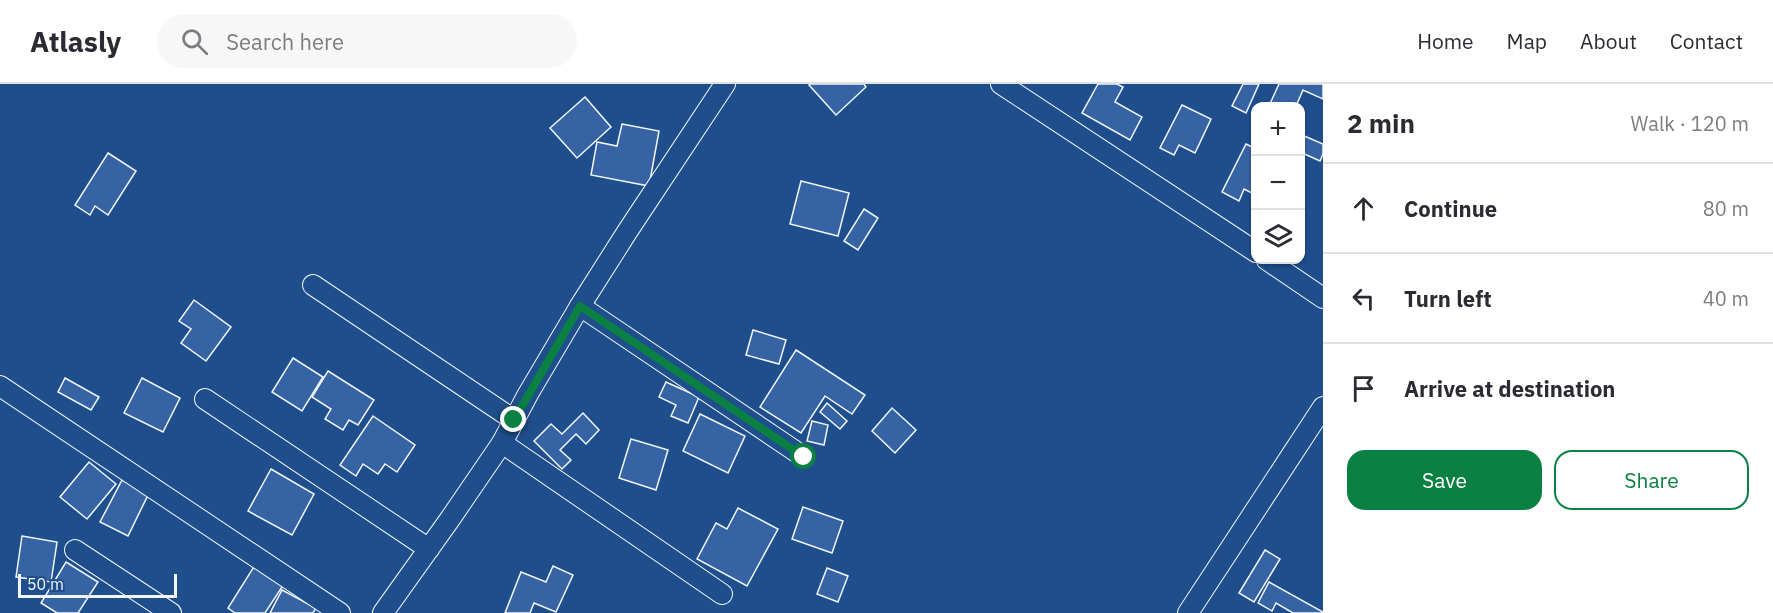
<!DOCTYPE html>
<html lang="en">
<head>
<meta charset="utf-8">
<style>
	:root { --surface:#fff; --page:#f7f7f7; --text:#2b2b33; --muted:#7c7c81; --line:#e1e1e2; --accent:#0b8043 }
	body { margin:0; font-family:"IBM Plex Sans",sans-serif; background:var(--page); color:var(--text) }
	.controls { position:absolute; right:18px; top:18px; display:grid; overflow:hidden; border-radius:12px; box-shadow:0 2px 4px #0004 }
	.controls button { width:54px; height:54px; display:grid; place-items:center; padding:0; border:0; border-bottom:2px solid var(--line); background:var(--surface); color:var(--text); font:30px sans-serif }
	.scale { position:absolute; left:18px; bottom:15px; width:159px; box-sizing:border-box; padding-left:6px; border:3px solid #f2f6ff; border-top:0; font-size:16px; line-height:21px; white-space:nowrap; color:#f2f6ff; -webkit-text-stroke:4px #1f4e8c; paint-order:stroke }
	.stop { position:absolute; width:18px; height:18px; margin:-14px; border:4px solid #0b8043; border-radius:50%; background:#fff }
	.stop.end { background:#0b8043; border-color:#fff; box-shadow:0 2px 6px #0008 }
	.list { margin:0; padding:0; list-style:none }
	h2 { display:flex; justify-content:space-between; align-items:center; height:78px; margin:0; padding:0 24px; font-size:26px }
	h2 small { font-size:20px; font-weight:400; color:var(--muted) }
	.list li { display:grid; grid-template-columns:39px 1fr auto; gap:18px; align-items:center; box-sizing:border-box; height:90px; padding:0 24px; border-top:2px solid var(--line) }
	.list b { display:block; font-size:22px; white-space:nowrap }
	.list em { font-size:20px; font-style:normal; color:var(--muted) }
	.actions { display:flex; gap:12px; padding:18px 24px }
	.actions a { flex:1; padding:14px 0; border:2px solid var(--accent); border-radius:18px; text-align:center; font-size:21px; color:var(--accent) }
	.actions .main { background:var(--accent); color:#fff }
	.icon { flex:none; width:33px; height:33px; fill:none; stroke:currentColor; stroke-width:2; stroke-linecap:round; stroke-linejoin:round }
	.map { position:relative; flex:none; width:1323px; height:529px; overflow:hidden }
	header { display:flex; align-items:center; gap:36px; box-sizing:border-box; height:84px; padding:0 30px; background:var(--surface); border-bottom:2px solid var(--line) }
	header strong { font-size:28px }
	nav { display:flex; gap:33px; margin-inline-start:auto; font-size:21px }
	.search { width:420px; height:54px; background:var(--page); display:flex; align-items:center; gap:15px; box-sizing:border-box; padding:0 21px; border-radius:33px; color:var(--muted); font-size:22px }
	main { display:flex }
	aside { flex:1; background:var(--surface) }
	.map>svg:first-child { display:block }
	.building { fill:#3563a3; stroke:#f2f6ff; stroke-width:1.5 }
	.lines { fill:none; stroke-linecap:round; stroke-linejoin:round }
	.minor-casing { stroke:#f2f6ff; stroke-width:22 }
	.minor { stroke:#1f4e8c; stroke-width:20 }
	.route { stroke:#0b8043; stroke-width:8 }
</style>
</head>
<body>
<header>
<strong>Atlasly</strong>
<div class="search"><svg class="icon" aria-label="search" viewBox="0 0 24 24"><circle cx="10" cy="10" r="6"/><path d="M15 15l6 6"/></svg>Search here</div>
<nav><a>Home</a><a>Map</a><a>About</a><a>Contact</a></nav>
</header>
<main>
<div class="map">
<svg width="1323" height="529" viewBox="0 0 1323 529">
	<rect width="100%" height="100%" fill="#1f4e8c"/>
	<g class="building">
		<polygon points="810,0 864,0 866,3 836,31 809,1"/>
		<polygon points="1098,0 1117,0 1123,3 1115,18 1142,33 1130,56 1082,29"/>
		<polygon points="1243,0 1259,0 1246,29 1232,22"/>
		<polygon points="1279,0 1323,0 1323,15 1303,6 1296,22 1269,22"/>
		<polygon points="585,13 611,43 577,74 550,44"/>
		<polygon points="1182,21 1211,35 1195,69 1179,61 1174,71 1160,64"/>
		<polygon points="622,40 659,47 649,102 591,91 597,58 617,62"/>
		<polygon points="1302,51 1323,60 1323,70 1320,77 1300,68"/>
		<polygon points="1246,60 1256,65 1256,111 1244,105 1239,117 1222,108"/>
		<polygon points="108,69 136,87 108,131 95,122 90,131 75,121"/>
		<polygon points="801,97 849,109 838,152 790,140"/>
		<polygon points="864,125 878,134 858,166 844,157"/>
		<polygon points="194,216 231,243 206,277 181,259 191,245 179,237"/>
		<polygon points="753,246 786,256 779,280 746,271"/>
		<polygon points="796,266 865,311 852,330 825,312 801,349 760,323"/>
		<polygon points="293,274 323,293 302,327 272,308"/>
		<polygon points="328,287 374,316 358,341 349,336 343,346 325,335 331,325 312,313"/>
		<polygon points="65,294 99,313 91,326 58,308"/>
		<polygon points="142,294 180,314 163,348 124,329"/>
		<polygon points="666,298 699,313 688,339 671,332 676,321 659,313"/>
		<polygon points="827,319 847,337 840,345 820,328"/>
		<polygon points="892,324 916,346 895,369 872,347"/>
		<polygon points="583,329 599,346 586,360 576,350 560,366 571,376 562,385 534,357 551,340 562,350"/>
		<polygon points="700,330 745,352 728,389 683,367"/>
		<polygon points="373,332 415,361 397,388 385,380 378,390 363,380 356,392 340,381"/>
		<polygon points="812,337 828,341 824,361 807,357"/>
		<polygon points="631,355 668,366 656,406 619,394"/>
		<polygon points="89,378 116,400 87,435 60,413"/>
		<polygon points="271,385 314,410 292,451 248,427"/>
		<polygon points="122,396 149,409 128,452 100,438"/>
		<polygon points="803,423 843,437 832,469 792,455"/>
		<polygon points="738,424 778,445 747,502 697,475 716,439 727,445"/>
		<polygon points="22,452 57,458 51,498 16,493"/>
		<polygon points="1265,466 1280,475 1254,518 1239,509"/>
		<polygon points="66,478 98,498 78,529 57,529 41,519"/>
		<polygon points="255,481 284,500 265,529 235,529 228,524"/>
		<polygon points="553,482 573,491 556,528 534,519 530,529 505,529 521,488 546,498"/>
		<polygon points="827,484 848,492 838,518 817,510"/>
		<polygon points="1269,498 1323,528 1323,529 1293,529 1276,519 1272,527 1258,519"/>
		<polygon points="282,506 316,524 313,529 270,529"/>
	</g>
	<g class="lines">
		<defs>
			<g id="minor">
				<polyline points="1001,0 1256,168"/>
				<polyline points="1267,176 1323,214"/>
				<polyline points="313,201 514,336"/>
				<polyline points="580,222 804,373"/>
				<polyline points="0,302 340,529"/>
				<polyline points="205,315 429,465"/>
				<polyline points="502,359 722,510"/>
				<polyline points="75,466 171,529"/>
				<polyline points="383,529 450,435 502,359 528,310 580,222 627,148 725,0"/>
				<polyline points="1188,529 1323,323"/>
			</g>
		</defs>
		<use href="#minor" class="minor-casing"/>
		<use href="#minor" class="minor"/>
	</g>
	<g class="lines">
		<polyline class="route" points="514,336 580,222 804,373"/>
	</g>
</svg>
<div class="controls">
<button>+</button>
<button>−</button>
<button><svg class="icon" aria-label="layers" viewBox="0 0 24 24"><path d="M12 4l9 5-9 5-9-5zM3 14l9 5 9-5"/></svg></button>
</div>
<div class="scale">50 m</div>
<div class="stop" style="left:804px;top:373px"></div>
<div class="stop end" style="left:514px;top:336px"></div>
</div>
<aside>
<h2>2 min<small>Walk · 120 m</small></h2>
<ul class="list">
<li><svg class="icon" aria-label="ahead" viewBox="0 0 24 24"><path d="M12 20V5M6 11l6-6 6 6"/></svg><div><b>Continue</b></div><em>80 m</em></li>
<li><svg class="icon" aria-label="left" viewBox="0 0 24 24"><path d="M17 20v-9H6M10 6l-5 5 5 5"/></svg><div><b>Turn left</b></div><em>40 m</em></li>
<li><svg class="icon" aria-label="arrive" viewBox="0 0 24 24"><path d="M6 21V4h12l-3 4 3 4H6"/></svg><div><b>Arrive at destination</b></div></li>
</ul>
<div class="actions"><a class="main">Save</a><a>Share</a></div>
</aside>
</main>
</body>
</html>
